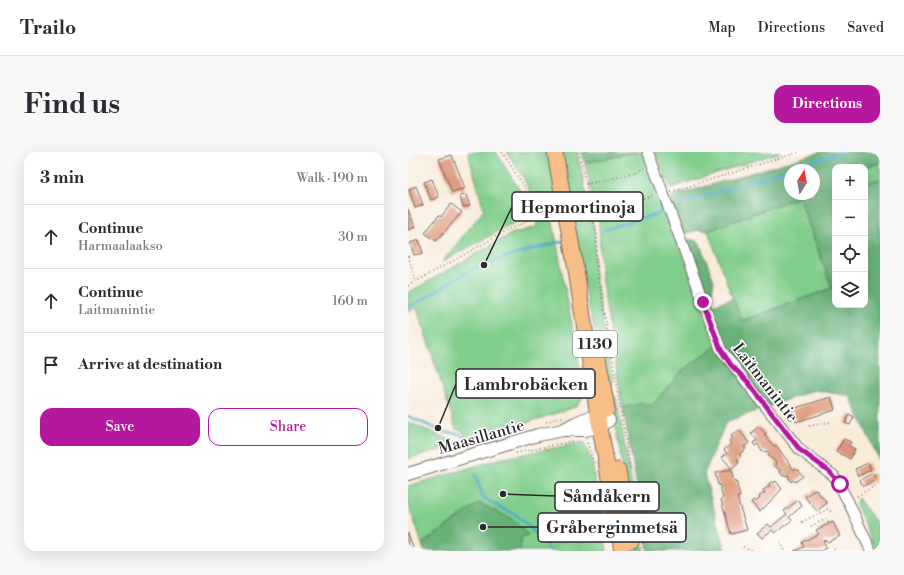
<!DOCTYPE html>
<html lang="en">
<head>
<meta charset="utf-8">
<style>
	:root { --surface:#fff; --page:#f7f7f7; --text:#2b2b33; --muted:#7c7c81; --line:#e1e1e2; --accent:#b5179e }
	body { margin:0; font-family:"Libre Bodoni",serif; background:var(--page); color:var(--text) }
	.controls { position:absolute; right:12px; top:12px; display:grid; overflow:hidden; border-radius:8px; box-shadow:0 4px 16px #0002 }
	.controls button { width:36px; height:36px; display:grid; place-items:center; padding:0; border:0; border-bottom:1px solid var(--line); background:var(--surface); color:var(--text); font:20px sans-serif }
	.compass { position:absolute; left:376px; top:12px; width:36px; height:36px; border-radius:50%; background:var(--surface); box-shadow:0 4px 16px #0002; rotate:11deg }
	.stop { position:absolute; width:12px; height:12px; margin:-9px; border:3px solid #b5179e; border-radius:50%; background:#fff }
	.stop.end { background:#b5179e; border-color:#fff; box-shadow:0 1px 4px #0008 }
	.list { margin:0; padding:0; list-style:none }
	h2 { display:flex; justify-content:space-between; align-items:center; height:52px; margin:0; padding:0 16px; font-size:17px }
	h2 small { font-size:13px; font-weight:400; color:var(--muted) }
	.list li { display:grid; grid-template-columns:26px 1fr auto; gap:12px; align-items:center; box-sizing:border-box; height:64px; padding:0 16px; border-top:1px solid var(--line) }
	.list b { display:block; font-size:15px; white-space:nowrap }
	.list p { margin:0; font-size:13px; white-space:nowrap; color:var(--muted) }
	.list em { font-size:13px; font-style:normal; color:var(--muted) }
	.actions { display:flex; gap:8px; padding:12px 16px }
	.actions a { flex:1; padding:9px 0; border:1px solid var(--accent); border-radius:12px; text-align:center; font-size:14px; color:var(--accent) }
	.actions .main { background:var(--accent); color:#fff }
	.icon { flex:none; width:22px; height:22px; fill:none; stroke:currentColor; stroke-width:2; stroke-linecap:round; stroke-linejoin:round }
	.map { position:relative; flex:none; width:472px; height:399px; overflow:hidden; border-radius:12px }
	header { display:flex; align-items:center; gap:24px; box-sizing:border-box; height:56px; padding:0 20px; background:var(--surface); border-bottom:1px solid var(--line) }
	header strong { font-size:19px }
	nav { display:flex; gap:22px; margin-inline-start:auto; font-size:14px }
	.intro { display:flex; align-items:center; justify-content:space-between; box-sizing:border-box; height:96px; padding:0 24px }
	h1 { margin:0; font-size:28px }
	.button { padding:10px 18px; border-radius:12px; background:var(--accent); color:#fff; font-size:14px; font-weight:700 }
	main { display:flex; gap:24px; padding:0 24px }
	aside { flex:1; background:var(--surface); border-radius:12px; box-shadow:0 4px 16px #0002 }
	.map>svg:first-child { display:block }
	.green { fill:#81ce8c; stroke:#567c5c }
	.forest { fill:#68b178; stroke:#4a6e52; fill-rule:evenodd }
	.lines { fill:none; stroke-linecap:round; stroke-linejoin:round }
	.stream { stroke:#4aa8c9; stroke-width:2.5 }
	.building { fill:#dd9474 }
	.minor-casing { stroke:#736e68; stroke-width:12 }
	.tertiary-casing { stroke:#736e68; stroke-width:14 }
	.primary-casing { stroke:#736e68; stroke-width:17 }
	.path { stroke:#736e68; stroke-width:1.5; stroke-dasharray:1 3; stroke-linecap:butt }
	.minor { stroke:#fff; stroke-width:10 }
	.tertiary { stroke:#fff; stroke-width:12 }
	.primary { stroke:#f7be87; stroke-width:15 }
	.route { stroke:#b5179e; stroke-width:5 }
	.labels { text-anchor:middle; stroke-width:3; stroke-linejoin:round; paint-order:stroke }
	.shield { fill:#fff; stroke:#6b6b6b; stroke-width:1 }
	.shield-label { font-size:15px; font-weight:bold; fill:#2b2b2b }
	.street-label { font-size:16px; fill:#2b2b2b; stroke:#fff }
	.leader { fill:none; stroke:#2b2b2b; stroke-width:1.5 }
	.callout-dot { fill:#2b2b2b; stroke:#fff; stroke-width:1.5 }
	.callout { fill:#fff; stroke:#2b2b2b; stroke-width:1.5 }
	.callout-label { font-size:17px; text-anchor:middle; font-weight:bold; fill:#2b2b2b }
</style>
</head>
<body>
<header>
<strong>Trailo</strong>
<nav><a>Map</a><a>Directions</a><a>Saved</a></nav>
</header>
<div class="intro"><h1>Find us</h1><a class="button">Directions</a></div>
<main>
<aside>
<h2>3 min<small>Walk · 190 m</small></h2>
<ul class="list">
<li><svg class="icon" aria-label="ahead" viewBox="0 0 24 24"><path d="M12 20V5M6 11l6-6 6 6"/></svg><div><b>Continue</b><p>Harmaalaakso</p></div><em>30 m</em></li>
<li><svg class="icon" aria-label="ahead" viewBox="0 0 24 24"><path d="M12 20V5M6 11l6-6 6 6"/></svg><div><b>Continue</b><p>Laitmanintie</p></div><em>160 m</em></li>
<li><svg class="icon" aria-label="arrive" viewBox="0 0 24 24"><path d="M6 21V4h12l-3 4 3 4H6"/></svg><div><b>Arrive at destination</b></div></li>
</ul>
<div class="actions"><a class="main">Save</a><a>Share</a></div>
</aside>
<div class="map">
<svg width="472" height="399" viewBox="0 0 472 399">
	<rect width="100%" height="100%" fill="#fff"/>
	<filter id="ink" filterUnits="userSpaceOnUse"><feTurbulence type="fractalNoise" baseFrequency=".025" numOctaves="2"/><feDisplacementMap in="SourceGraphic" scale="8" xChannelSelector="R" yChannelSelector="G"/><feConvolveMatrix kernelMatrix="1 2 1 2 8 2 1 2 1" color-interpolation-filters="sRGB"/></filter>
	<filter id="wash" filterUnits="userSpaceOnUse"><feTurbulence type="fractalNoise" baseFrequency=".012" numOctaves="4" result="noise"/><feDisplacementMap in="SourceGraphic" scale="16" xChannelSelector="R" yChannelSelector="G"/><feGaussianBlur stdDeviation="0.9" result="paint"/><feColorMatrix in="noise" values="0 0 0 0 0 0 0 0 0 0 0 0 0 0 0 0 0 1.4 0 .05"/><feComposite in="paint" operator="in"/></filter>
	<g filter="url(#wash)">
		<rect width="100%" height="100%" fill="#f8ebd9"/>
		<g class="green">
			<polygon points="60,0 88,0 113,40 117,63 115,66 34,110 76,58"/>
			<path d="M99,0H140L149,50L126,57C122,32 112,21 99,0Z"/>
			<polygon points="153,0 169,0 179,45 162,50"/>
			<polygon points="228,0 238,0 308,194 273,220 244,253 235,251 215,256 193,125 191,71 177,11"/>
			<polygon points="247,0 373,0 262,36"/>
			<polygon points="472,11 472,27 457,31 457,15"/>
			<polygon points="391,45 424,136 333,169 300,79"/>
			<polygon points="181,51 187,84 186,117 204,228 202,237 200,237 177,138 163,55"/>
			<polygon points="143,61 177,243 167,255 60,290 55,279 48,277 9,156 0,159 0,141 103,82 128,75 130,66"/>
			<polygon points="202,243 208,245 236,399 229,399"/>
			<polygon points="0,270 51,292 0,307"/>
			<polygon points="176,290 184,311 199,399 112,399 113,387 119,384 71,351 14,392 0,350 0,334 91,307"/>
			<polygon points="450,346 472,376 472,399 469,399 448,352"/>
		</g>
		<g class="forest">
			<polygon points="174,0 229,0 177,11"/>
			<path d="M413,0H472V11L457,15H427V153H457V31L472,27V310L442,244L406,238L318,270L296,322L318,399H240L215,256L235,251L244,253L273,220L313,190L299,155L325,146L334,169L424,136L391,45L300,79L290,78L274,82L262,45ZM382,18H406V42H382Z"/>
			<polygon points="282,87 291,90 306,129 304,140 298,142 294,141 277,90"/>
			<polygon points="71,351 104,367 120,383 113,387 112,399 16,399 14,392"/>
		</g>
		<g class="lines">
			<g class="stream">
				<polyline points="272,52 434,0"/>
				<polyline points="195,78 255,60"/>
				<path d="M0,155C20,147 37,133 56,122C86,106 122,99 155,89"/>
				<polyline points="0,264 35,280 52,282 56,286"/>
				<polyline points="67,322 75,345 89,354 107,362 136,390 142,399"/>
			</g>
		</g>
		<g id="blocks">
			<g class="building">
				<polygon points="44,3 57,36 44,40 31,7"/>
				<polygon points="24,27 31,45 23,48 16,30"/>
				<polygon points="8,34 15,53 7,56 1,37"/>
				<polygon points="58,43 62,54 55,55 52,44"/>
				<polygon points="43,52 54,60 28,89 17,81 31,63 33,65"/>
				<polygon points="0,57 7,75 0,78"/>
				<polygon points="11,88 15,101 6,103 2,91"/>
				<polygon points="423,245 427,258 388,270 384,257"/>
				<polygon points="441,262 446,265 442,273 437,271"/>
				<polygon points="351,274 358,282 356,283 366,294 368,293 386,318 388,316 395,324 387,330 385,328 383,330 380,323 375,324 372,320 373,319 367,314 368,310 360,304 362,302 359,299 354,300 350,292 347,294 345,291 349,288 343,281"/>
				<polygon points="331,278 341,291 336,295 338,297 331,302 333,304 329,308 331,311 324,317 314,305 319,301 316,298 323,292 321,289 325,286 323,284"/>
				<polygon points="436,287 443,290 441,294 447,297 442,307 428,299"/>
				<polygon points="460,311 463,318 450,324 447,317"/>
				<polygon points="323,318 326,329 328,328 332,345 329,345 339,378 323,382 313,348 315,347 312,333 310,333 307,321"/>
				<polygon points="465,321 468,328 455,334 452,328"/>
				<polygon points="364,329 366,331 368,329 374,337 352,360 343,350 346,348 348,350 352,346 351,344 357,341 355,338 362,334 361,332"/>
				<polygon points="407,337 419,351 409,359 397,345"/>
				<polygon points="390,348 394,354 381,365 384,368 367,381 364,378 354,386 349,381 360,372 363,375 379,362 376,359"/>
				<polygon points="425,370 432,384 420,390 418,388 415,389 418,396 412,399 386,399 396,395 394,390 411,382 408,378"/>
				<polygon points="0,381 5,395 0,397"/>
			</g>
		</g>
	</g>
	<g filter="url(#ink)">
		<use href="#blocks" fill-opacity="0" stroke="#736e68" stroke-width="1"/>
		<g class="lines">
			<defs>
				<polyline id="minor" points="240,0 313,198 392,298 426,324 440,349 463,399"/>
				<g id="tertiary">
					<path d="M156,277C170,270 182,261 198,267"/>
					<polyline points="0,322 130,283 155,278 177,278 192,275 201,268"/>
				</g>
				<g id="primary">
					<polyline points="147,0 168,118 190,264 214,399"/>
					<polyline points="189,200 199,257"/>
					<polyline points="210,318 223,389"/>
				</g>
			</defs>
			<use href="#minor" class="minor-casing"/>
			<use href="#tertiary" class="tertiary-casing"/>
			<use href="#primary" class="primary-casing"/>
			<g class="path">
				<polyline points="94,0 117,36 123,63"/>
				<polyline points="171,0 189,84 188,108 222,316"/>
				<polyline points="178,32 228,21 236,16"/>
				<polyline points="263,40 391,0"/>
				<polyline points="168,51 182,47"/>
				<polyline points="184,55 246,44"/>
				<polyline points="123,63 146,55"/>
				<polyline points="0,104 8,129"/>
				<polyline points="0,134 102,77 118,70 123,63"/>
				<polyline points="138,270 157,264"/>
				<polyline points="401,274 423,270"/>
				<polyline points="178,287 186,312"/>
				<polyline points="108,301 165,289"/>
				<polyline points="449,344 472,331"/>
				<polyline points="394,370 420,357 423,360"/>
				<polyline points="403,374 418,367 421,372"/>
				<polyline points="372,390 376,399"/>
				<polyline points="235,391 236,399"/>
				<polyline points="335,395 347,399"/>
				<polyline points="426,397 427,399"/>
			</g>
			<use href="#minor" class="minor"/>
			<use href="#tertiary" class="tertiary"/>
			<use href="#primary" class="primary"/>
		</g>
	</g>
	<g class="lines" filter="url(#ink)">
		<polyline class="route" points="295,150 313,198 323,213 340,230 392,298 421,319 432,332"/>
	</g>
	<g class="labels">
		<rect class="shield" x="165" y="179" width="44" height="26" rx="3"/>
		<g class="shield-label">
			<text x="187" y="197">1130</text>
		</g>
		<g class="street-label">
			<text transform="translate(358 230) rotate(52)" y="6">Laitmanintie</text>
			<text transform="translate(73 284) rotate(-16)" y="6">Maasillantie</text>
		</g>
	</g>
	<path class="leader" d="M76 113L104 55M30 276L48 232M95 342L147 344M75 375L130 375"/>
	<g class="callout-dot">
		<circle cx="76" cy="113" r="4"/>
		<circle cx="30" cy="276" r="4"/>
		<circle cx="95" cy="342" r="4"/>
		<circle cx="75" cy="375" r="4"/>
	</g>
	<g class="callout">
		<rect x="104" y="40" width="131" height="29" rx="4"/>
		<rect x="48" y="217" width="139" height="29" rx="4"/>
		<rect x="147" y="330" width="104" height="29" rx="4"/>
		<rect x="130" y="361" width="148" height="29" rx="4"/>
	</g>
	<g class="callout-label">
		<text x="170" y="61">Hepmortinoja</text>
		<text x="118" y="238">Lambrobäcken</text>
		<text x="199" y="350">Såndåkern</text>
		<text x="204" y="381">Gråberginmetsä</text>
	</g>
</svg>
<div class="controls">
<button>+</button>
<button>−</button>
<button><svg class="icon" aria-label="locate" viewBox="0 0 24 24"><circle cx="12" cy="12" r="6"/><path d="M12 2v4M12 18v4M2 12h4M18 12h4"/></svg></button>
<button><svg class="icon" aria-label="layers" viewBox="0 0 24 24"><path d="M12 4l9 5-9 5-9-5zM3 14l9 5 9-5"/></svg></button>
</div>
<svg class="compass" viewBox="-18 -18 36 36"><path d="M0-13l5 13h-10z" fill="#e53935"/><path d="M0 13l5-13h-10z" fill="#7c7c81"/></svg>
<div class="stop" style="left:432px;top:332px"></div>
<div class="stop end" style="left:295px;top:150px"></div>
</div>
</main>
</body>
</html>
